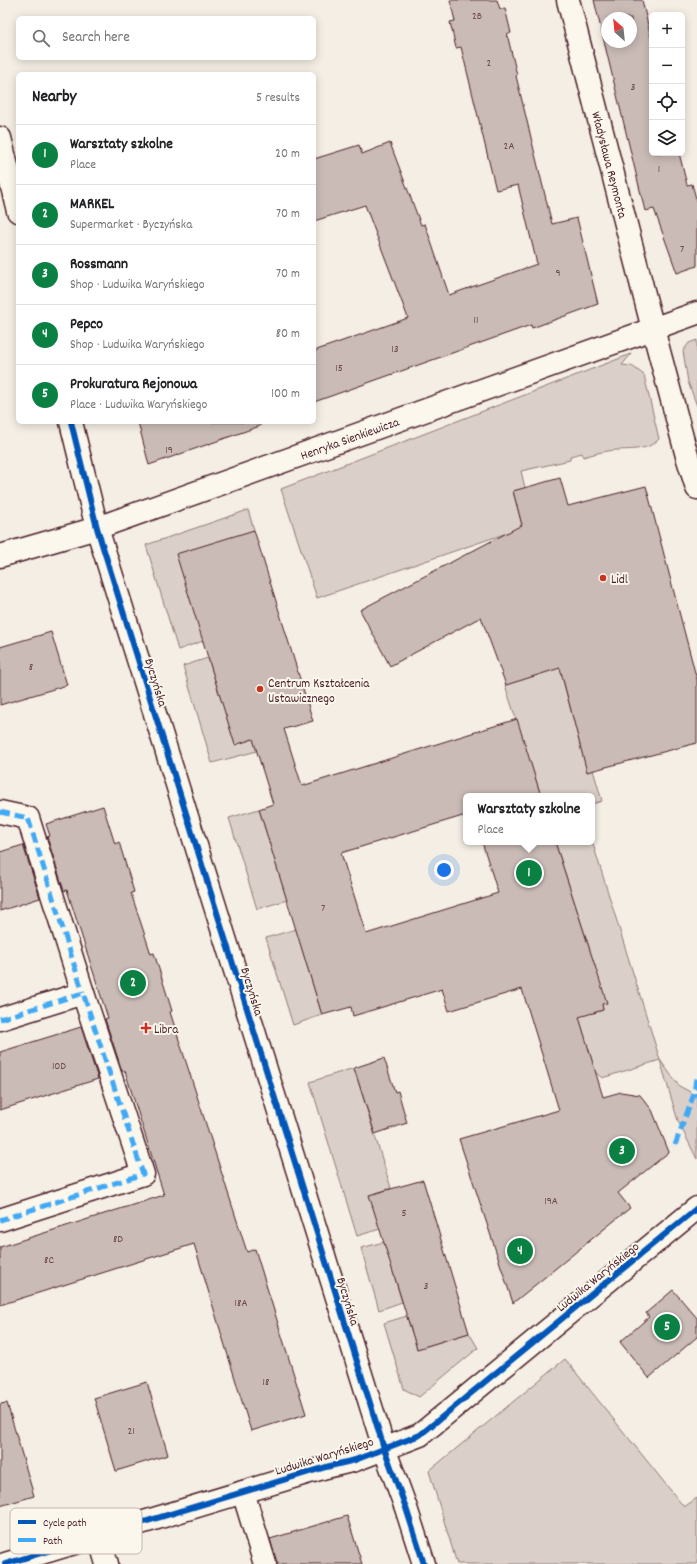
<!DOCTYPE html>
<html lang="en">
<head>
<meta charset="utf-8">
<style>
	:root { --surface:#fff; --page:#f2f2f2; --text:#202124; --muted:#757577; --line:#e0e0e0; --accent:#0b8043 }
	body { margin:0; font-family:Dekko,sans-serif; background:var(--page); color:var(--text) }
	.controls { position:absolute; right:12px; top:12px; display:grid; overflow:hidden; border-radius:6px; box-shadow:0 2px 10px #0003 }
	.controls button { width:36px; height:36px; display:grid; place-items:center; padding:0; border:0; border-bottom:1px solid var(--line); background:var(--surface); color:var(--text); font:20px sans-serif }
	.compass { position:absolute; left:601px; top:12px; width:36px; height:36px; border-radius:50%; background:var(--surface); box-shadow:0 2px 10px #0003; rotate:333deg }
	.you { position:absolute; left:444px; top:870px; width:14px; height:14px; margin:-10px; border:3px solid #fff; border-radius:50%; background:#1a73e8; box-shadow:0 0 0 6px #1a73e833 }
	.badge { display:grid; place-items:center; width:26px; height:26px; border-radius:50%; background:var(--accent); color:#fff; font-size:13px; font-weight:700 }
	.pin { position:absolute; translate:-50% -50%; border:2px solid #fff; box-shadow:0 1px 4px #0006 }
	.popup { position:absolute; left:463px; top:793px; width:132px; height:52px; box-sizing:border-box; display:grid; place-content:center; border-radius:6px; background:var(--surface); filter:drop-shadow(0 1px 3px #0005); font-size:13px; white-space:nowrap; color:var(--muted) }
	.popup b { font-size:15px; color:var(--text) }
	.popup::after { content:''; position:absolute; left:50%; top:100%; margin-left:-8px; border:8px solid transparent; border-top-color:var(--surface) }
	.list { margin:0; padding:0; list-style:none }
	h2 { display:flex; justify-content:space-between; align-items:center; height:52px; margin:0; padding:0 16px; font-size:17px }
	h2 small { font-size:13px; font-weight:400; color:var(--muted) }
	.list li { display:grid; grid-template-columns:26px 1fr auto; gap:12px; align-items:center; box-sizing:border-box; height:60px; padding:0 16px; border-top:1px solid var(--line) }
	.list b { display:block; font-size:15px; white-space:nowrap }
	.list p { margin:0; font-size:13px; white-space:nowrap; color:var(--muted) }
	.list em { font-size:13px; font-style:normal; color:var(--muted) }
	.icon { flex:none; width:22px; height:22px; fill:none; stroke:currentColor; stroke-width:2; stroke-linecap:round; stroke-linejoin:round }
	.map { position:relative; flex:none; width:697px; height:1564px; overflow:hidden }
	.search { position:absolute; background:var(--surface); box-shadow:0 2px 10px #0003; left:16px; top:16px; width:300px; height:44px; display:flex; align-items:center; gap:10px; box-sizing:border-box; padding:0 14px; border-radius:6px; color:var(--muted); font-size:15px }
	.panel { position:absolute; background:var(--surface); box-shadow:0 2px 10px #0003; left:16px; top:72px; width:300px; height:352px; border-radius:6px }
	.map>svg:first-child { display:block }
	.green { fill:#dbd0c9; stroke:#92787a }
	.building { fill:#cabbb6; stroke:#4a1f2b; fill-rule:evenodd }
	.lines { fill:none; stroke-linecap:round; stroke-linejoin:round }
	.minor-casing { stroke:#4a1f2b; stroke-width:25 }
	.minor { stroke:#fbf7ec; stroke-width:22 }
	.quiet { stroke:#3fa9f5; stroke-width:5; stroke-dasharray:10 5; stroke-linecap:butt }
	.cycleway-casing { stroke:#fbf7ec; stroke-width:8 }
	.cycleway { stroke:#0057b8; stroke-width:6 }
	.poi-dot { fill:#c8321e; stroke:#fbf7ec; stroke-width:1.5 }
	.labels { text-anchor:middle; stroke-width:4; stroke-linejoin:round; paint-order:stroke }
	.number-label { font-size:11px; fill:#6a464e }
	.street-label { font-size:13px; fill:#4a1f2b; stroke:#fbf7ec }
	.poi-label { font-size:13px; fill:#4a1f2b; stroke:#fbf7ec; text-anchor:start }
	.key { fill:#fbf7ec; stroke:#c6b6b2; stroke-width:1 }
	.key-label { font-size:11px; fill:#4a1f2b }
</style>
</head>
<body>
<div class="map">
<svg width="697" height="1564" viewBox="0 0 697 1564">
	<rect width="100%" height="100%" fill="#f4eee4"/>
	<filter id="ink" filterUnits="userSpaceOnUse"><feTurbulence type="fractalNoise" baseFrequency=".025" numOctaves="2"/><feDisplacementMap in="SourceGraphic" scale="8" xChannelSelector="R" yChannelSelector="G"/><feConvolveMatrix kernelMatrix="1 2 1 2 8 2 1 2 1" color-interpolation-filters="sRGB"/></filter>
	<g filter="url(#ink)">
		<g class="green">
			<polygon points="697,340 697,406 688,382 683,351 689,343"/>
			<path d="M631,354L622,365L632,366L644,375L659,439C646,453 625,448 608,451C599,452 591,455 583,457L582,453L570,456V460L521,471L525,488L513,491L587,771L593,770L602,801L592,804V796H541L505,685L539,674L507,533L317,598L281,489Z"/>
			<polygon points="248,510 254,530 203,641 178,650 146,545"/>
			<polygon points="208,658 235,744 253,739 257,751 212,763 183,666"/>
			<polygon points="259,809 287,900 257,909 229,818"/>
			<polygon points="592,841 660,1060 679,1086 694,1094 697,1093 697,1159 678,1121 660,1060 602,1078 595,1072 577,1011 594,1013 603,1010 589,947 555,842"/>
			<polygon points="296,929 322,1015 293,1025 266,938"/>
			<polygon points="354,1068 391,1188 370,1195 380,1229 357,1236 310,1082"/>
			<polygon points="384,1242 402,1302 379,1310 361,1248"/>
			<polygon points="407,1316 417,1349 469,1333 478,1348 419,1397 404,1389 384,1323"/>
			<polygon points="565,1359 684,1507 697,1498 697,1564 457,1564 429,1471"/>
		</g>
		<g class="building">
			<polygon points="450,0 497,0 500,9 505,8 511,33 507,34 517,75 516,76 552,224 577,218 598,304 532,328 531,325 314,402 314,351 408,318 365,205 314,221 314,159 359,145 362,154 390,143 421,225 425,224 449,295 537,264 518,185 496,190 461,47 456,48 450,22 455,21"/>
			<path d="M594,0H642L652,42V153H679L687,185L692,184L697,202V266L677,273L654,209L645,211ZM607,18H631V42H607Z"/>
			<polygon points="138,422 259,422 260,426 149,465"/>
			<polygon points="560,478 568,506 646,486 697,680 697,743 587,772 560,668 506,685 481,617 390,666 360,610 522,525 513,491"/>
			<polygon points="254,530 313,721 284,729 302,786 517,719 541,796 466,796 466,815 341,853 366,934 498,893 482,842 555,842 607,1003 602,1004 603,1010 579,1017 603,1097 621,1092 640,1095 652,1110 669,1152 618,1193 630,1208 513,1303 459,1139 559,1110 522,989 449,1011 442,989 353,1016 351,1007 322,1015 259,809 273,804 253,739 235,745 176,554"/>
			<polygon points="51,632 67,685 0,705 0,647"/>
			<polygon points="103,806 115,844 119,842 134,892 131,893 151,954 154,953 172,1011 170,1012 247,1252 255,1249 306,1414 251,1431 194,1244 0,1305 0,1247 164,1195 125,1071 122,1071 105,1019 108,1018 67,890 64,891 47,837 50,836 46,824"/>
			<polygon points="23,845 40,898 0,911 0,852"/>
			<polygon points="81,1027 98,1079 0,1110 0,1052"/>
			<polygon points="384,1058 395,1092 398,1091 407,1123 375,1134 354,1068"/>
			<polygon points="423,1180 469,1333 417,1349 369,1195"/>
			<polygon points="673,1290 697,1318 697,1337 649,1378 620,1342 649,1317 646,1313"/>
			<polygon points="147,1382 168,1455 116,1471 94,1398"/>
			<polygon points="7,1403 34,1496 0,1506 0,1404"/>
			<polygon points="347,1516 362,1564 277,1564 270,1539"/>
		</g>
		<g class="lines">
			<defs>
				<g id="minor">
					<path id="s1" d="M568,0L653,329L687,456L697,488"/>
					<polyline points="0,138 18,211"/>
					<polyline points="71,422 97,528 384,1448 406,1508 424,1564"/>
					<path id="s2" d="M0,556L97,528L697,313"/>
					<polyline points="0,812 28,818 83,993"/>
					<polyline points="0,1019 83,993 143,1174 0,1220"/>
					<polyline points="243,1492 265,1564"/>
					<polyline points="99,1537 107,1564"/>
					<polyline points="5,1564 326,1467 355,1460 420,1435 697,1208"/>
				</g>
			</defs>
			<use href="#minor" class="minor-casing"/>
			<use href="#minor" class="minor"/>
			<g class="quiet">
				<polyline points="0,812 28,818 83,993"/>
				<polyline points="0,1019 83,993 143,1174 0,1220"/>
				<polyline points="675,1145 694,1094 696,1078"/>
			</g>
			<defs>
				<g id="cycleway">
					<polyline points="71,422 97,528 384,1448 406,1508 424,1564"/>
					<polyline points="5,1564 326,1467 355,1460 420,1435 697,1208"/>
				</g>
			</defs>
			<use href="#cycleway" class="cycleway-casing"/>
			<use href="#cycleway" class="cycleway"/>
		</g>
	</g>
	<g class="poi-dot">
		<circle cx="603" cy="578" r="4"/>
		<circle cx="260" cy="689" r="4"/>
		<path d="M144 1022h4v4h4v4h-4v4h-4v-4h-4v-4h4z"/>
	</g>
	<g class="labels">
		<g class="number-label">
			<text x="477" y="19">2B</text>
			<text x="489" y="66">2</text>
			<text x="633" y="90">3</text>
			<text x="509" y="149">2A</text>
			<text x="659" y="172">1</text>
			<text x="682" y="252">7</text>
			<text x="558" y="276">9</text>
			<text x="476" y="323">11</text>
			<text x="395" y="352">13</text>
			<text x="339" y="371">15</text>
			<text x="169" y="453">19</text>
			<text x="31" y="670">8</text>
			<text x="323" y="911">7</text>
			<text x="59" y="1069">10D</text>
			<text x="551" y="1204">19A</text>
			<text x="404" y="1216">5</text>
			<text x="118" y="1242">8D</text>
			<text x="49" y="1263">8C</text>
			<text x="426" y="1289">3</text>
			<text x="241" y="1306">18A</text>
			<text x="266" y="1385">18</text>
			<text x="131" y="1434">21</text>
		</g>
		<g class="street-label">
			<text dy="5" stroke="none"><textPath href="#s1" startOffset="170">Władysława Reymonta</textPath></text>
			<text dy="5" stroke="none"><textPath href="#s2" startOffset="369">Henryka Sienkiewicza</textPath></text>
			<text transform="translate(157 682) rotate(73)" y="5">Byczyńska</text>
			<text transform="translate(253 991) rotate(73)" y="5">Byczyńska</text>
			<text transform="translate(597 1276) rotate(-39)" y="5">Ludwika Waryńskiego</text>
			<text transform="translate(349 1301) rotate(73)" y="5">Byczyńska</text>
			<text transform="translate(324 1455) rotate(-17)" y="5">Ludwika Waryńskiego</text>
		</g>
		<g class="poi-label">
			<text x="611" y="583">Lidl</text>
			<text x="268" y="687">Centrum Kształcenia<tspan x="268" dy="15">Ustawicznego</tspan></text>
			<text x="154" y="1033">Libra</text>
		</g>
	</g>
	<rect x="10" y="1508" width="132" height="46" rx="6" class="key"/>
	<rect x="18" y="1520" width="18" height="4" fill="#0057b8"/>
	<rect x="18" y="1538" width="18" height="4" fill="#3fa9f5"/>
	<g class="key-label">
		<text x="43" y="1526">Cycle path</text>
		<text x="43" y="1544">Path</text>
	</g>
</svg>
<div class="controls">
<button>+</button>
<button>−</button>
<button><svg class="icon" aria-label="locate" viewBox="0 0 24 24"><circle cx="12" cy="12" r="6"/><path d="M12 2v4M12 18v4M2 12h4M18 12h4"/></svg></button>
<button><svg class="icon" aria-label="layers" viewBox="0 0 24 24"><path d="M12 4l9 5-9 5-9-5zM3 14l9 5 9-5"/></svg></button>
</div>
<svg class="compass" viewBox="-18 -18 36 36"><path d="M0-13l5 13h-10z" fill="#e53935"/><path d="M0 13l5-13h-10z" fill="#757577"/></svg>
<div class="you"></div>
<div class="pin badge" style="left:529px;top:873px">1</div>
<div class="popup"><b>Warsztaty szkolne</b>Place</div>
<div class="pin badge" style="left:133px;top:983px">2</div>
<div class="pin badge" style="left:622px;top:1151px">3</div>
<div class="pin badge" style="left:520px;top:1251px">4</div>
<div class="pin badge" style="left:667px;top:1327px">5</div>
<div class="search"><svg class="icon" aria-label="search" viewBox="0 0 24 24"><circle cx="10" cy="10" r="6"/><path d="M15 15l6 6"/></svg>Search here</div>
<section class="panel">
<h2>Nearby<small>5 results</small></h2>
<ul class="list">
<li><span class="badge">1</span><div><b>Warsztaty szkolne</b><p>Place</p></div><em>20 m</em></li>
<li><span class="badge">2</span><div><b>MARKEL</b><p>Supermarket · Byczyńska</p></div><em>70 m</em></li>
<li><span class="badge">3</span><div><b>Rossmann</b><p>Shop · Ludwika Waryńskiego</p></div><em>70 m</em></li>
<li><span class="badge">4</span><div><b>Pepco</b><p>Shop · Ludwika Waryńskiego</p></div><em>80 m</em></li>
<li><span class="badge">5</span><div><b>Prokuratura Rejonowa</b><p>Place · Ludwika Waryńskiego</p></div><em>100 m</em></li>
</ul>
</section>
</div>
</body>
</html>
